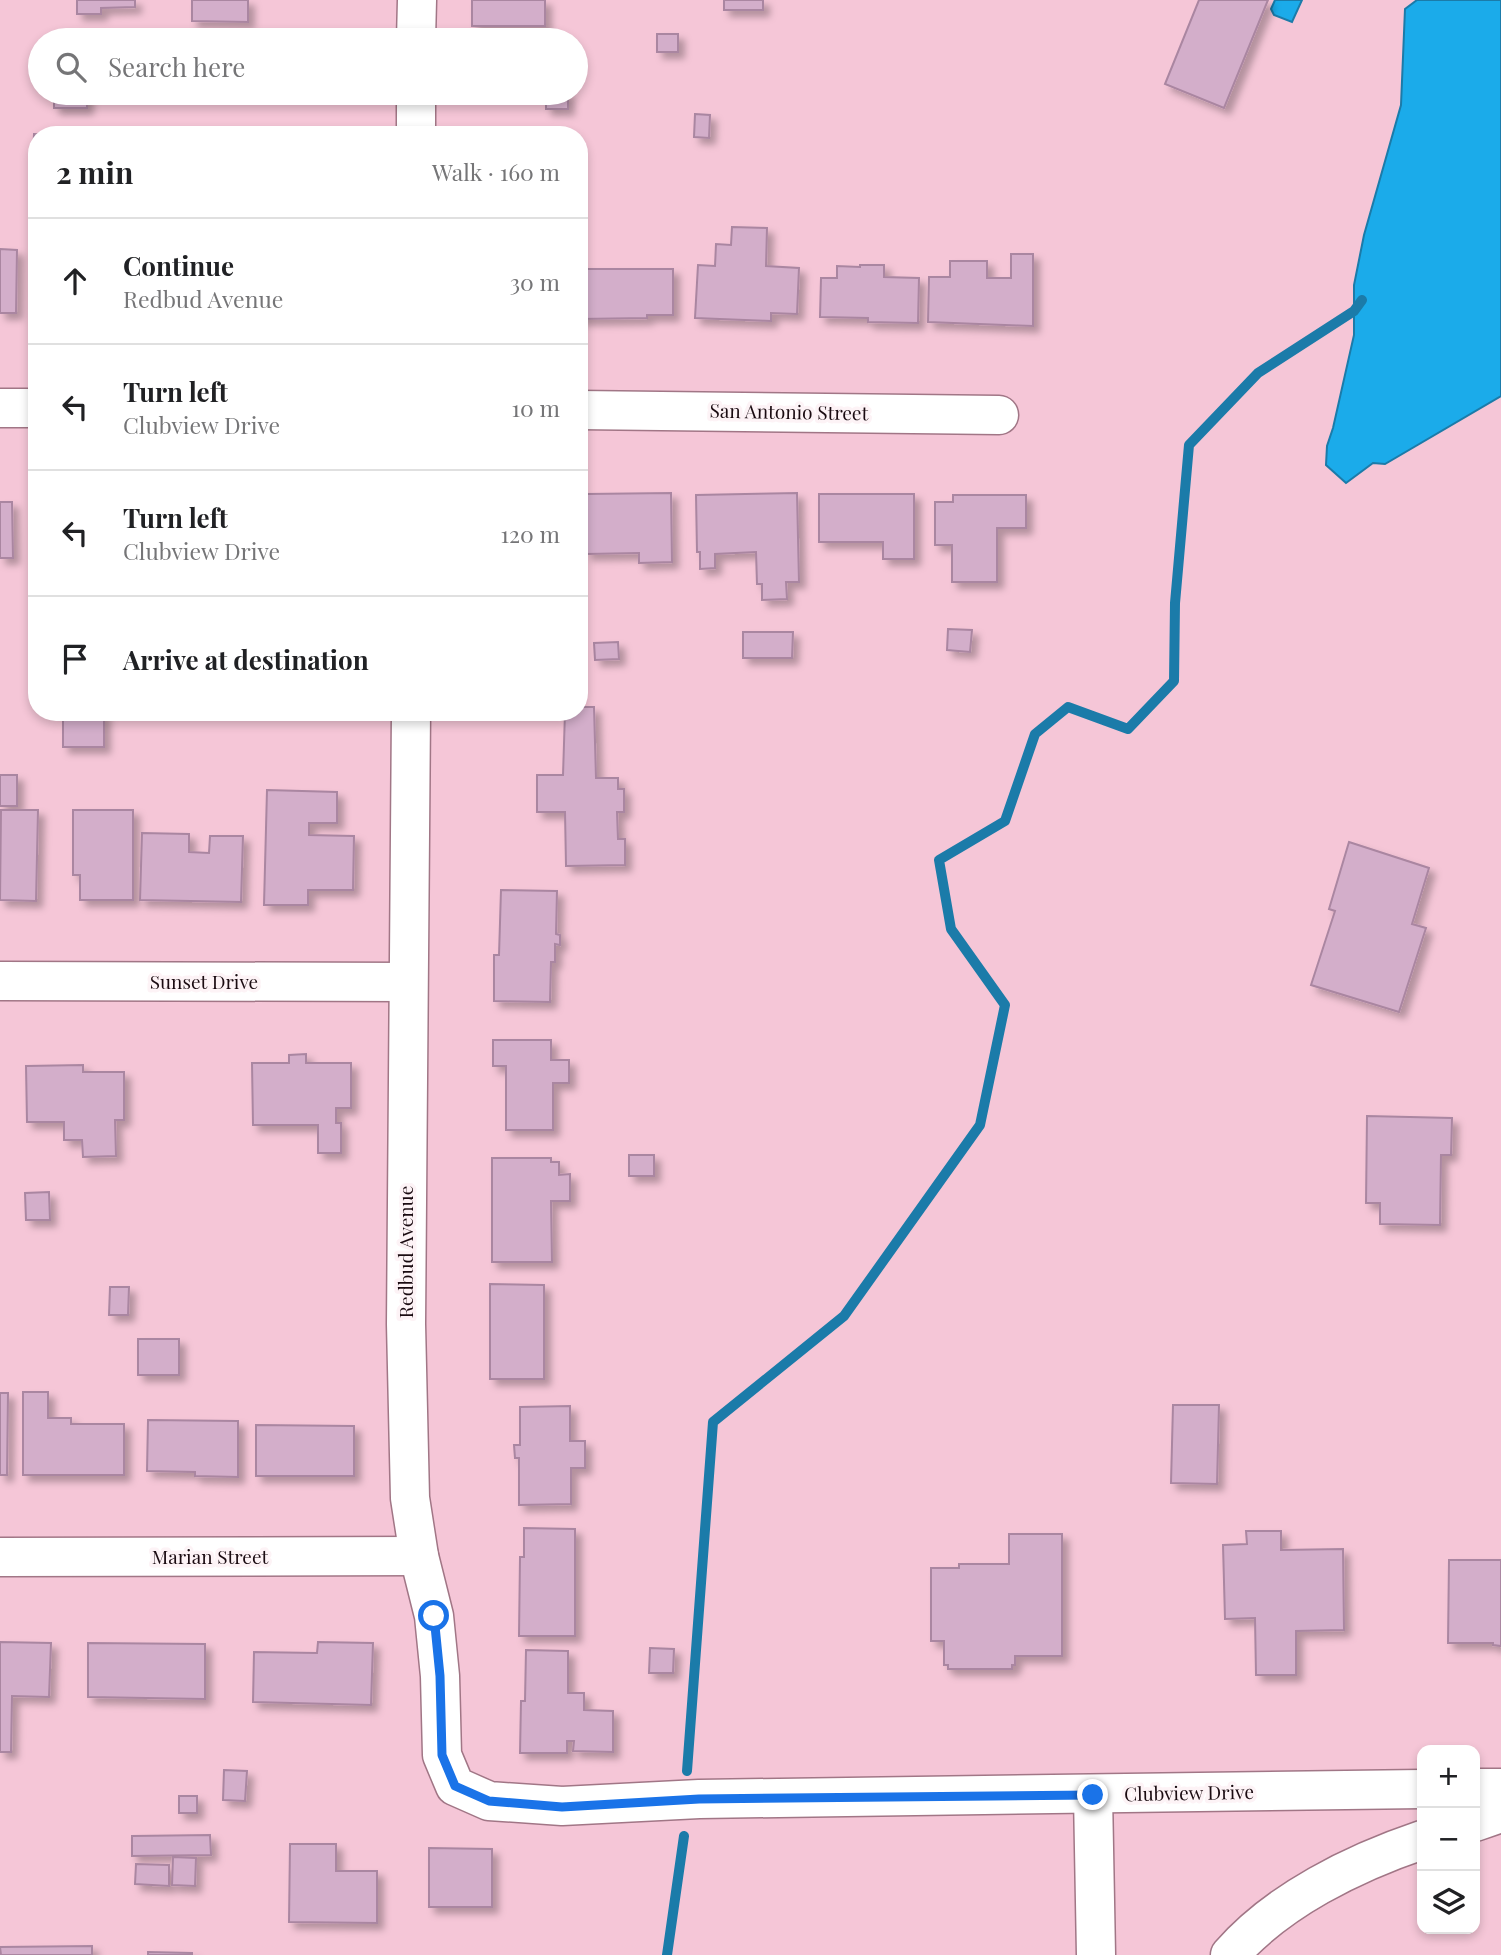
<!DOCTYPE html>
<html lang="en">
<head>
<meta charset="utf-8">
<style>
	:root { --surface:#fff; --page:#f6f6f6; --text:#202124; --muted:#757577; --line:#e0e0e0 }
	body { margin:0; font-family:"Playfair Display",serif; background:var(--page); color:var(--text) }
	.controls { position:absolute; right:21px; bottom:21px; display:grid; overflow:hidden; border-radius:14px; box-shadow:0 4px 10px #0003 }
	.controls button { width:63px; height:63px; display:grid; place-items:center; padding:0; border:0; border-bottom:2px solid var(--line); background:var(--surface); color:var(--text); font:35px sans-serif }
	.stop { position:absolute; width:21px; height:21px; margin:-16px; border:5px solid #1a73e8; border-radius:50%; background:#fff }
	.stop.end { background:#1a73e8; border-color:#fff; box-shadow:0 2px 7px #0008 }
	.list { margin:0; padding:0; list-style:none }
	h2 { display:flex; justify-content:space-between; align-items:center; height:91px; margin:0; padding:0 28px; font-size:30px }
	h2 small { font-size:23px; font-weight:400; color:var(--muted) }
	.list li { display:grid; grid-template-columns:46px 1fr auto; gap:21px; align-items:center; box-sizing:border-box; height:126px; padding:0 28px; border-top:2px solid var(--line) }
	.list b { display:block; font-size:26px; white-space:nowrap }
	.list p { margin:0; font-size:23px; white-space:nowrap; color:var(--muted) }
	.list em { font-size:23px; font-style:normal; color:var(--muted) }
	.icon { flex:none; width:38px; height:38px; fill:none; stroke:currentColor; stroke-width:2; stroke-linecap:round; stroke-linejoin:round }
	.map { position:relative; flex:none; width:1501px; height:1955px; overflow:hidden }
	.search { position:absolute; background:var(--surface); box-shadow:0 4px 10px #0003; left:28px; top:28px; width:560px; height:77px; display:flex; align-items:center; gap:18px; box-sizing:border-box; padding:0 24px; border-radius:38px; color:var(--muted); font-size:26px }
	.panel { position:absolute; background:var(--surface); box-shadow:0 4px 10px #0003; left:28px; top:126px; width:560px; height:595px; border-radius:28px }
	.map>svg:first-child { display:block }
	.water { fill:#1babea; stroke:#1b7ba9; stroke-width:2 }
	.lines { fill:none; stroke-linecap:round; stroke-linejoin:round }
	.stream { stroke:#1b7ba9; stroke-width:10 }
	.building { fill:#d3aeca; stroke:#aa86a1; stroke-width:2; filter:url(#shadow) }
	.minor-casing { stroke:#a17686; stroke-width:41 }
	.minor { stroke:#fff; stroke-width:38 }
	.route { stroke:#1a73e8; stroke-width:9 }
	.labels { text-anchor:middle; stroke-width:7; stroke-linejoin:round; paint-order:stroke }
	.street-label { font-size:19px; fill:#1a0b11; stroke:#fdf3f6 }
</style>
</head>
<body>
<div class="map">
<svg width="1501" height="1955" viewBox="0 0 1501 1955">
	<defs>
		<filter id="shadow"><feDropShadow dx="6" dy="6" stdDeviation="3.5" flood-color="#0004"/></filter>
	</defs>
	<rect width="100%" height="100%" fill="#f5c6d7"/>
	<g class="water">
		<polygon points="1275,0 1302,0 1292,22 1274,15 1271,9"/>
		<polygon points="1417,0 1501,0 1501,396 1385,464 1373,463 1346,483 1326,465 1327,446 1333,428 1354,335 1354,285 1364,235 1401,105 1405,9"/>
	</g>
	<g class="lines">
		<g class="stream">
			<polyline points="687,1771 713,1422 844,1316 980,1125 1005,1005 951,929 939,860 1005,821 1035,734 1068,707 1128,729 1174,681 1175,603 1189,445 1258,373 1354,311 1362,300"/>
			<polyline points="667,1955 684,1836"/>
		</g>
	</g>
	<g class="building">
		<polygon points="77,0 135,0 135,7 101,8 101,14 77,14"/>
		<polygon points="192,0 248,0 248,22 192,21"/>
		<rect x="472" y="0" width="73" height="26"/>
		<rect x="724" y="0" width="39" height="10"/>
		<polygon points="1199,0 1268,0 1224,108 1165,84"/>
		<rect x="657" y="34" width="21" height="18"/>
		<rect x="54" y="93" width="33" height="15"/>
		<rect x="546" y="93" width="22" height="16"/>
		<polygon points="695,114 710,115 709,138 694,137"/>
		<polygon points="34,134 53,135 37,135 37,174 32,174"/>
		<polygon points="732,227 767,228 766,266 799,268 797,314 771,313 771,321 695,318 698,265 715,266 716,244 731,245"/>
		<polygon points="0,249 17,250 16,313 0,313"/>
		<polygon points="1011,254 1033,254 1033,326 928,322 929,277 950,277 950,261 987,261 987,278 1011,278"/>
		<polygon points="860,265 884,265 884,277 919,278 918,323 868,322 868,318 820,317 821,278 837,278 837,266 860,267"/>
		<polygon points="579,269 673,269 673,315 647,315 647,318 579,319"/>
		<polygon points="34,273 37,273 37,313 33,313"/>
		<polygon points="671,493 672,562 639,563 639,553 586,554 585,519 582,519 582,509 587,509 586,494"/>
		<polygon points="797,493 799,582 786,582 787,599 762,600 762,584 757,584 756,552 715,554 715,568 700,569 700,552 697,552 696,495"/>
		<polygon points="819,494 914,494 914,559 883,559 883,542 819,542"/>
		<polygon points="953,495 1026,495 1026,528 997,528 997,582 952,582 952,545 935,545 935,502 953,502"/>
		<polygon points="0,502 12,502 13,558 0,558"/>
		<polygon points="948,629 972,630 970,652 947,650"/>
		<polygon points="743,632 793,632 792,658 743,658"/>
		<polygon points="618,642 619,659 595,660 594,643"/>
		<rect x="31" y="662" width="6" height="19"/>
		<polygon points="579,707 594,707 596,778 618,778 618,789 624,789 624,812 617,812 618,839 625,839 625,865 566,866 565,812 537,812 537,775 563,775 565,712 579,712"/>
		<rect x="63" y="712" width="41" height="35"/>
		<rect x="0" y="775" width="17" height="31"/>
		<polygon points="267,790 337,792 337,823 309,823 309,835 354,836 353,890 308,890 308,905 264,905"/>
		<polygon points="1,810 38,810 36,901 0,900"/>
		<polygon points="73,810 133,810 133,900 80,900 80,875 73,875"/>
		<polygon points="142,833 189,834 189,852 209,853 210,836 243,836 241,902 140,900"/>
		<polygon points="1349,842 1429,868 1412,924 1426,928 1399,1012 1311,985 1335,911 1329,909"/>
		<polygon points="501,890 557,891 556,934 560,935 560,945 555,944 555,962 551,962 550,1002 494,1001 494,955 499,955"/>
		<polygon points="493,1040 551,1040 551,1060 569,1060 569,1083 553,1083 553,1130 506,1130 506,1066 493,1066"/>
		<polygon points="306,1054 306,1063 351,1063 351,1108 336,1108 336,1123 341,1123 341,1153 318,1153 318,1125 253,1125 252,1063 289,1063 289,1055"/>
		<polygon points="83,1065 83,1072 124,1072 124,1120 115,1120 116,1156 83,1157 82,1140 64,1140 64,1122 27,1122 26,1066"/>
		<polygon points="1367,1116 1452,1118 1451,1155 1441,1155 1440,1225 1380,1224 1380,1203 1366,1203"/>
		<rect x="629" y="1155" width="25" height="21"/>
		<polygon points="492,1158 551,1158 551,1162 559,1162 559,1175 570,1174 570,1201 551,1201 552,1262 492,1262"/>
		<polygon points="49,1192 50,1220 26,1220 25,1193"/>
		<polygon points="490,1284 544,1285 544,1379 490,1379"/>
		<polygon points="110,1287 129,1287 128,1315 109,1315"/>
		<rect x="138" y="1339" width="41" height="36"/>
		<polygon points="23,1392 48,1392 48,1418 71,1418 71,1424 124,1424 124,1475 23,1475"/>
		<polygon points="0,1393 8,1393 7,1475 0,1475"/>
		<polygon points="1173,1405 1219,1405 1217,1484 1171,1483"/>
		<polygon points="570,1406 570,1441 585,1441 585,1468 571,1468 571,1504 519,1505 519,1458 515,1458 514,1445 520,1445 520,1407"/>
		<polygon points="148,1420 238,1421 238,1477 195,1476 195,1472 147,1471"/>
		<polygon points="256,1425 354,1426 354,1476 256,1476"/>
		<polygon points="524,1528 575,1529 575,1636 519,1636 520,1557 524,1557"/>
		<polygon points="1246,1531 1281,1531 1281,1550 1343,1549 1344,1630 1296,1631 1296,1675 1256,1675 1255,1618 1225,1619 1223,1545 1247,1544"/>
		<polygon points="1009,1534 1062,1534 1062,1656 1015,1656 1015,1665 1012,1665 1012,1669 948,1669 948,1665 944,1665 944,1641 931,1641 931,1568 959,1568 959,1564 1009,1564"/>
		<polygon points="1449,1560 1501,1560 1501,1646 1493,1645 1493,1643 1448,1643"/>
		<polygon points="0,1642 51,1643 49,1697 12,1696 11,1752 0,1752"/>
		<polygon points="318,1642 373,1643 371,1705 253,1702 254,1652 317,1653"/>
		<polygon points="88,1643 205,1644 205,1699 88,1697"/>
		<polygon points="650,1648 674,1649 673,1673 649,1673"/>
		<polygon points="526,1650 568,1651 568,1693 584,1693 584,1710 613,1711 613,1752 573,1751 574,1741 567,1741 567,1753 520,1753 521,1701 525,1701"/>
		<polygon points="224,1770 247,1771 245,1801 223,1800"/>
		<rect x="179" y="1796" width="18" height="17"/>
		<polygon points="210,1835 211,1855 132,1856 132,1836"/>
		<polygon points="290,1844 336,1844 336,1871 377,1871 377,1923 289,1922"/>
		<polygon points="429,1848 492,1849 492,1907 429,1907"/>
		<polygon points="173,1857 196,1858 195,1886 172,1885"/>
		<polygon points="136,1864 169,1865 169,1886 135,1884"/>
		<polygon points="92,1946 92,1955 1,1955 0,1947"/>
		<polygon points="148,1952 192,1953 192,1955 148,1955"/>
	</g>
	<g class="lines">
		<defs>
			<g id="minor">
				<polyline points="416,40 417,0"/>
				<polyline points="416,135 416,93"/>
				<polyline points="0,408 37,408"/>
				<polyline points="579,410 999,415"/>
				<polyline points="411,712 406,1324 410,1498 419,1556 434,1616 440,1676 442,1755 455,1786 489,1801 562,1806 699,1799 1422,1789"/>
				<polyline points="0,981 408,982"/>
				<polyline points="0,1557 419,1556"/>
				<polyline points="1475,1788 1501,1788"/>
				<polyline points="1093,1795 1096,1955"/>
				<polyline points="1475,1822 1501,1813"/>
				<path d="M1230,1955C1278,1900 1354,1863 1422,1840"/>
			</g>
		</defs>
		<use href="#minor" class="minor-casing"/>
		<use href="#minor" class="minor"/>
	</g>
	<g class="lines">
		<polyline class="route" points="434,1616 440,1676 442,1755 455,1786 489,1801 562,1807 699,1799 1093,1795"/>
	</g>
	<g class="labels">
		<g class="street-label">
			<text transform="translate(789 412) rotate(1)" y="7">San Antonio Street</text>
			<text x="204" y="989">Sunset Drive</text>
			<text transform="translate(406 1252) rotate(-90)" y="7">Redbud Avenue</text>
			<text x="210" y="1564">Marian Street</text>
			<text transform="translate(1189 1793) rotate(-1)" y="7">Clubview Drive</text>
		</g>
	</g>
</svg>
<div class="controls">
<button>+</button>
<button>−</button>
<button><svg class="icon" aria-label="layers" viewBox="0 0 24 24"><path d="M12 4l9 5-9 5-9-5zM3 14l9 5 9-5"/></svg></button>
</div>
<div class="stop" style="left:434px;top:1616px"></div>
<div class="stop end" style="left:1093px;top:1795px"></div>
<div class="search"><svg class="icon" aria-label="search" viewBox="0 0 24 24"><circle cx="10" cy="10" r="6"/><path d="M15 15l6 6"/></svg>Search here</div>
<section class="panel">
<h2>2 min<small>Walk · 160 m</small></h2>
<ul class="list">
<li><svg class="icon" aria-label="ahead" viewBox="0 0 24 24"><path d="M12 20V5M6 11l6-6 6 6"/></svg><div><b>Continue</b><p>Redbud Avenue</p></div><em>30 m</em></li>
<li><svg class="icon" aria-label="left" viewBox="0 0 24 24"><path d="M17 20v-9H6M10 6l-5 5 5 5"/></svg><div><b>Turn left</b><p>Clubview Drive</p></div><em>10 m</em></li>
<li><svg class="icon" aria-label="left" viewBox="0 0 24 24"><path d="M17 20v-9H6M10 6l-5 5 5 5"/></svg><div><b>Turn left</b><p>Clubview Drive</p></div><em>120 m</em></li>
<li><svg class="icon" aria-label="arrive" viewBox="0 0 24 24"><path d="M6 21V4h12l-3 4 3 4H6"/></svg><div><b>Arrive at destination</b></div></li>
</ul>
</section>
</div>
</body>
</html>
